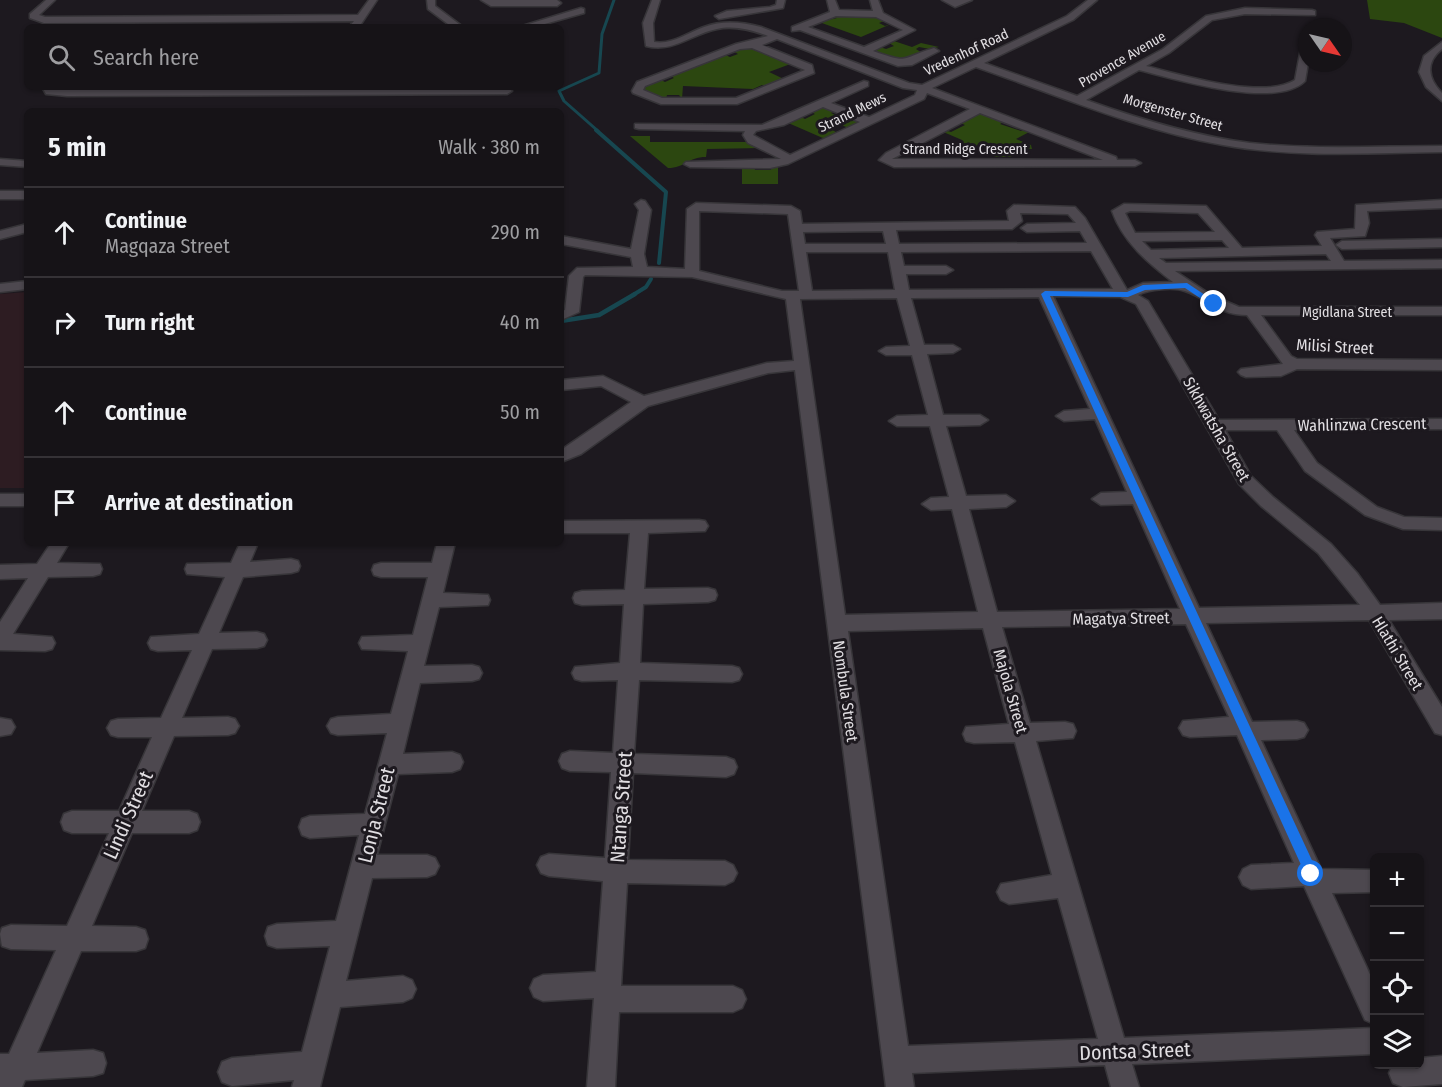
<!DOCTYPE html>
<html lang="en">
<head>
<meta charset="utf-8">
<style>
	:root { --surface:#161317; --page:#232024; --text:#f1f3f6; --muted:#9e9ea1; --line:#353236 }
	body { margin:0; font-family:"Fira Sans Condensed",sans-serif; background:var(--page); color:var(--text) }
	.controls { position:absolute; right:18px; bottom:18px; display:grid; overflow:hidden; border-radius:9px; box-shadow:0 2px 4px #0004 }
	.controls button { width:54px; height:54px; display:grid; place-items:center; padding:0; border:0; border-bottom:2px solid var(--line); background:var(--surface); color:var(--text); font:30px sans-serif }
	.compass { position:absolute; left:1298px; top:18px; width:54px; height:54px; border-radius:50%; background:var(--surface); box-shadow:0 2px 4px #0004; rotate:124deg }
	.stop { position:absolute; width:18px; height:18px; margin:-14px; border:4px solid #1a73e8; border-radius:50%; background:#fff }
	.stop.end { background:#1a73e8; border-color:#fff; box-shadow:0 2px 6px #0008 }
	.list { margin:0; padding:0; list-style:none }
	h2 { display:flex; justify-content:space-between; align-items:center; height:78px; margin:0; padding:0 24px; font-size:26px }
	h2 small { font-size:20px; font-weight:400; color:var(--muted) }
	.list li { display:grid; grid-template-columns:39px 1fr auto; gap:18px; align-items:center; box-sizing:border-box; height:90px; padding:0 24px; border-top:2px solid var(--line) }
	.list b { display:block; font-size:22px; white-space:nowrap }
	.list p { margin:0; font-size:20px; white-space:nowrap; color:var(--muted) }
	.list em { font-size:20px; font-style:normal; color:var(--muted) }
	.icon { flex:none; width:33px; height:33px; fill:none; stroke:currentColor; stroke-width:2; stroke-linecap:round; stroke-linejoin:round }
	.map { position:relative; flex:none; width:1442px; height:1087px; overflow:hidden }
	.search { position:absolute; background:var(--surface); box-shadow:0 2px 4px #0004; left:24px; top:24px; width:540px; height:66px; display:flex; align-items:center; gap:15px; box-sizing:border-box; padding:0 21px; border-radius:9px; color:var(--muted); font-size:22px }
	.panel { position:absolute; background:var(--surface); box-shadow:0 2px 4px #0004; left:24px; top:108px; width:540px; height:438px; border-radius:9px }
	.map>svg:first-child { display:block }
	.education { fill:#2d1c22 }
	.green { fill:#2c4710 }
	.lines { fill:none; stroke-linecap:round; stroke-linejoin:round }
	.stream-far2 { stroke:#174750; stroke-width:3 }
	.stream-far1 { stroke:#174750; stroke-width:4 }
	.stream { stroke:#174750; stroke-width:4.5 }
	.minor-casing { stroke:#373539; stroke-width:3 }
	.minor { fill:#4d484f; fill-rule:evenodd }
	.route { fill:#1a73e8 }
	.labels { text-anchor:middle; stroke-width:6; stroke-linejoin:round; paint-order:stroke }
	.far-street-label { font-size:14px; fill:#e1dee2; stroke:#1d191f }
	.street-label { font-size:16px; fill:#e1dee2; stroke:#1d191f }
	.near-street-label { font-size:20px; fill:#e1dee2; stroke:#1d191f }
</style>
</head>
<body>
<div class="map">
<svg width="1442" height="1087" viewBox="0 0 1442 1087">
	<rect width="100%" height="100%" fill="#1d191f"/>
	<polygon class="education" points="27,292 27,488 0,488 0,294"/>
	<g class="green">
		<polygon points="1367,0 1442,0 1442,38 1404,23 1370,19"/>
		<polygon points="837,15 875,16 884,21 879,23 885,26 891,24 861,37 819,22 837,18 832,16"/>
		<polygon points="894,41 912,47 921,43 939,47 930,49 919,47 916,49 922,53 906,62 873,51 880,47 886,49 894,46 889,43"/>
		<polygon points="745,47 793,63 769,72 786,80 768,87 762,85 753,89 683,86 682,99 679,95 667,95 666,99 643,92 641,87 659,79 665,82 674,78 669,75 723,54 730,57 738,54 733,51"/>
		<polygon points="823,107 835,111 831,113 842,118 847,116 858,122 848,128 842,125 832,130 838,133 825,139 786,122 799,116 805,119 815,114 809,111"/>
		<polygon points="977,113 1005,121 1000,124 1021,131 1026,129 1031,131 1016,139 1031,145 1032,149 1009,149 1012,157 994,157 990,149 952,149 951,146 962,140 941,131 945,130 951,132 965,125 959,122"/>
		<path d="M630,136H650V142H747L761,148L707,149L706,157C688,157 685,168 668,168Z"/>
		<polygon points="778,165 778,184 742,184 742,166 754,166 755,170 771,170 772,166"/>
	</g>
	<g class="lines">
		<polyline class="stream-far2" points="598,131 564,101 559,91 599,73 602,34 614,0"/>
		<g class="stream-far1">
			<polyline points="596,130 666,192 659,263"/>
			<polyline points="633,295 646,287 651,279"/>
		</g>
		<polyline class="stream" points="561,321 599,315 635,294"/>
		<defs>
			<g id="minor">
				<polygon points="46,0 55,0 39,15 45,17 358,15 369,0 377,0 359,27 349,27 354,21 44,23 30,18 30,14"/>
				<polygon points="427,0 435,0 435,6 463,27 452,27 428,9"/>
				<polygon points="481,0 557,0 561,3 557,6 491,6"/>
				<path d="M652,0H660L653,23L654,42C672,45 687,33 704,27C723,20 742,22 761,27L909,83L922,85L1067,16L1088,0H1097L1073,20L984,63L1077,96L1163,49L1206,16L1245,8L1312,10L1315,11V15L1245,14L1212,20L1169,53L1146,66C1182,75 1263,100 1295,80L1302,43L1307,40L1308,63L1305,81C1276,110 1175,79 1139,70L1086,100C1139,119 1194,136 1250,143C1313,150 1378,146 1442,146V152C1369,153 1295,158 1223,145C1138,130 1057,95 976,67L932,88L1116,157L1117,160H1135L1141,163L1135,166L894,167L879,160L886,153L970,109L927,93L924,99L788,164L770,168L690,167L684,164L686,162L781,159L748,143L743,135L745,131L639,129L635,128V124L762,125L864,81L868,82V86L831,103L869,117L915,95L917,90L903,88L777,39L762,45L812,65L814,73L737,104H661L633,93L632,91L637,82L736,44L768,36C752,30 734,25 717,29C691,34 674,53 646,46L643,23ZM752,48L805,70L736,98H662L643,90L645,86L740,49ZM823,107L860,122L790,155L753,135L756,131L784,125ZM980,113L1103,160L892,159Z"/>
				<polygon points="777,0 785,0 783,8 719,19 715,16 727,11 770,7 776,5"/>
				<path d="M827,0H835L839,10L873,11L870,0H878L883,13L915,30L873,51C910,64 899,59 934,48L939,51L912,65L898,66L800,30L792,31V27L830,12ZM836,16L876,17L903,30L864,47L808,27Z"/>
				<polygon points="942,0 972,0 955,7"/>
				<polygon points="581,8 584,9 584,13 534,27 519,27"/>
				<path d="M1442,42V49C1425,62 1428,79 1442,93V101L1426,87L1419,72L1424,56Z"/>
				<polygon points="42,87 67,90 507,88 512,91 507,94 67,96 46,94"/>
				<polygon points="0,159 27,161 27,167 0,165"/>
				<rect x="0" y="191" width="27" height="8"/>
				<path d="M641,200L645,201L651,210L644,254L647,267L685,269L687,209L696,203L791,206L800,211L802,224L1009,221L1007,211L1014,205L1075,207L1085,218L1127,290L1143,283L1173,282C1148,263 1123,242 1112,211L1124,204L1206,206L1242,248L1322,246L1315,235L1317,232L1355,229L1356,205L1442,200V208L1367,211L1369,223L1365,236L1330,238L1344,261L1442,260V268L1175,271L1211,295L1239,307H1442V315H1261L1291,356L1297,359L1442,360V370L1297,369L1281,376L1246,377L1241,375L1238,372L1241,369L1283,364L1247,315C1218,315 1209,299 1185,291C1174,287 1149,289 1138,295L1148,301L1219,420L1442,419V429L1294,430L1317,463L1377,507L1404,517L1442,518V530L1403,529L1365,515L1305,471L1277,430H1225L1251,476L1273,497L1331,544L1357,573L1380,605L1442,603V619L1389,620L1442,707V735L1435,733L1369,620L1206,623L1252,722L1297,721L1304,723L1308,730L1304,737L1297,739L1261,740L1321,869L1374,870V892L1332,893L1374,983V1024L1365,1020L1304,886L1251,889L1243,885L1239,877L1243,869L1251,865L1294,863L1237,735L1190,737L1183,735L1179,728L1183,721L1229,717L1186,624L1002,627L1030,723L1065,722L1073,724L1076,731L1073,738L1036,741L1124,1038L1374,1028V1054L1132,1064L1139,1087H1111L1105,1065L912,1073L914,1087H886L795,370L768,373L648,406L581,454L561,462V450L631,402L601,386L561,390V380L603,376L644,396L767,363L794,361L786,299L692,277L585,275L583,277L579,312L561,320V311L565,310L569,276L577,268L633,267L631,257L561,244V236L631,249L639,210L635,204ZM699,211L788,214L799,291H782L699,271ZM1130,211L1198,213L1215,232L1135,233L1125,213ZM1020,213L1068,214L1076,223L1027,224L1021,228L1027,232L1080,231L1087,243L899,244L896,230L1012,229L1022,221ZM883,231L886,244H805L803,232ZM1222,240L1229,248L1151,250L1142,241ZM1091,251L1113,289L909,290L906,274H946L953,270L946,266H904L901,252ZM806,252H888L895,290L812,291ZM1326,254L1331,261L1166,263L1159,258ZM1053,296L1120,297L1136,304L1239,484L1261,506L1318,553L1360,605L1199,608ZM1039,297L1090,409L1064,411L1056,416L1064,421L1095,419L1127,492L1101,493L1092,499L1101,505L1133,504L1180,609L997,612L969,509L1006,507L1015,501L1006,495L966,496L946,426L980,425L988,420L980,415H943L927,354L953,353L960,349L953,345H924L911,298ZM897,298L910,346L886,347L879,351L886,355H912L928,415L897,416L889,421L897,426H930L949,497L931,498L922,504L931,510L952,509L978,612L845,615L800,299ZM983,628L1009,724L966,727L963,734L966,741L974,743L1015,742L1052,875L1001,884L997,892L1001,900L1009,904L1058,898L1098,1039L908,1046L848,631Z"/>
				<polygon points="27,224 27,232 0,239 0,231"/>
				<polygon points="1442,239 1442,247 1342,249 1336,245 1342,241"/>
				<polygon points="27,281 27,289 0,292 0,284"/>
				<rect x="0" y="494" width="27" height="12"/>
				<polygon points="699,520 705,521 708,526 705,531 648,533 644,589 708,588 715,590 717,595 715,600 708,602 643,604 640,663 732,666 739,668 742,674 739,680 732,682 639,680 634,754 726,757 734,760 737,767 734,774 726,777 633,773 628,860 725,861 733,865 737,873 733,881 725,885 627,883 621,986 733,986 742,990 746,999 742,1008 733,1012 619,1012 615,1087 587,1087 594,998 543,1001 534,997 530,988 534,979 543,975 596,972 603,881 549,876 541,873 537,865 541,857 549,854 605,858 611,772 570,771 562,768 559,761 562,754 570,751 613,753 618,680 582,681 575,679 572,673 575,667 620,663 624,604 582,605 575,603 573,598 575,593 582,591 625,590 630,533 561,533 561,521"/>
				<polygon points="51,543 69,543 57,563 100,564 102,569 100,574 93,576 48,577 13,634 52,637 55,643 52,649 45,651 0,650 0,622 28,578 0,579 0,565 37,564"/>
				<polygon points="240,543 258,543 250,562 291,559 298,561 300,566 298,571 291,573 243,577 219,633 257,632 264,634 267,640 264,646 257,648 212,649 182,718 228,717 235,719 239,726 235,733 228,735 174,736 142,811 189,811 197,814 200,822 197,830 189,833 132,833 92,926 136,927 145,930 148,939 145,948 136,951 81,951 37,1053 93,1050 103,1053 106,1063 103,1073 93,1076 25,1080 22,1087 0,1087 0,1054 9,1054 56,950 11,949 2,946 0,934 2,928 11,925 67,926 109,833 72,833 64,830 61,822 64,814 72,811 119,811 152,737 118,737 111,735 107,728 111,721 118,719 161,718 192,650 158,651 151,649 148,643 151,637 199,634 225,577 187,574 185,569 187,564 231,563"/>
				<polygon points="437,543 455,543 443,593 488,595 490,600 488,605 439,607 424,666 472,665 479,667 482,673 479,679 472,681 420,683 403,754 452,752 460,755 463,762 460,769 452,772 398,774 377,855 427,855 435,858 439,866 435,874 427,877 372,878 346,981 403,976 412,980 416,989 412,998 403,1002 340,1007 320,1087 292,1087 294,1080 232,1086 222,1082 218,1072 222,1062 232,1058 302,1052 330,946 277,948 268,945 265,936 268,927 277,924 336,921 359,835 310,838 302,835 299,827 302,819 310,816 365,814 387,733 338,735 331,733 327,726 331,719 338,717 391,714 408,651 362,649 359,643 362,637 413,635 428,577 381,577 374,575 372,570 374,565 381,563 432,563"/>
				<polygon points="0,718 11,720 15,727 11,734 0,736"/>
				<polygon points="1442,1056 1442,1084 1403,1087 1393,1083 1389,1073 1393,1064 1420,1064 1420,1058"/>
			</g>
		</defs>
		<use href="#minor" class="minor-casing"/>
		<use href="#minor" class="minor"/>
	</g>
	<polygon class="route" points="1187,283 1217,303 1217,306 1212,306 1185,288 1145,290 1128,297 1050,296 1316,869 1318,874 1311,880 1307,878 1041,294 1045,291 1127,292 1143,285"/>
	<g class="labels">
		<g class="far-street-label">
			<text transform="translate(966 52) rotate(-25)" y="5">Vredenhof Road</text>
			<text transform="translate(1122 59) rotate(-30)" y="5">Provence Avenue</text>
			<text transform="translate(852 112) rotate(-26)" y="5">Strand Mews</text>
			<text transform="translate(1173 112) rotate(16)" y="5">Morgenster Street</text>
			<text x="965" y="154">Strand Ridge Crescent</text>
			<text x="1347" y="317">Mgidlana Street</text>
		</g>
		<g class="street-label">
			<text transform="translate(1335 346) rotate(3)" y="6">Milisi Street</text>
			<text transform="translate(1362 424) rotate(-1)" y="6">Wahlinzwa Crescent</text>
			<text transform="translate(1217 429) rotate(60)" y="6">Sikhwatsha Street</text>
			<text transform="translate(1121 618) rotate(-1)" y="6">Magatya Street</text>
			<text transform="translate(1398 653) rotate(59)" y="6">Hlathi Street</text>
			<text transform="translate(846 691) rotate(82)" y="6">Nombula Street</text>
			<text transform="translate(1011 691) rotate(74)" y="6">Majola Street</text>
		</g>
		<g class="near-street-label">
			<text transform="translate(621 807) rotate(-86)" y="7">Ntanga Street</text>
			<text transform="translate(128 815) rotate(-66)" y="7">Lindi Street</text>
			<text transform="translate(376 815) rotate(-76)" y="7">Lonja Street</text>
			<text transform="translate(1135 1051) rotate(-2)" y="7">Dontsa Street</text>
		</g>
	</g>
</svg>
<div class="controls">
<button>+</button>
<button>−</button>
<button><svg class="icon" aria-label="locate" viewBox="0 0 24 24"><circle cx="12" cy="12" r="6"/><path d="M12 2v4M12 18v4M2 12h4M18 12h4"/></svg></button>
<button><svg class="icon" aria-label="layers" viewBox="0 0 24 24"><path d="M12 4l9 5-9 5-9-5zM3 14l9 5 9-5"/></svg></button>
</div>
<svg class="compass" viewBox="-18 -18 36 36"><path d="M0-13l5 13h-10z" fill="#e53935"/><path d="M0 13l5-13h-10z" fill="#9e9ea1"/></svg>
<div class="stop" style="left:1311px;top:874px"></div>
<div class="stop end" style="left:1214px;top:304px"></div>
<div class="search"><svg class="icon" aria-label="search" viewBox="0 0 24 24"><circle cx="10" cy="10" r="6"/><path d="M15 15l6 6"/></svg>Search here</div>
<section class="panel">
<h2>5 min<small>Walk · 380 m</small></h2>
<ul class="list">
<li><svg class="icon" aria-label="ahead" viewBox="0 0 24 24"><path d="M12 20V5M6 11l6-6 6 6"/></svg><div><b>Continue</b><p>Magqaza Street</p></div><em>290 m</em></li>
<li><svg class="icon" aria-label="right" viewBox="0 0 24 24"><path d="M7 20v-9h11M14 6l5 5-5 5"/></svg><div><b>Turn right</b></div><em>40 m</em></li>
<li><svg class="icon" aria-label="ahead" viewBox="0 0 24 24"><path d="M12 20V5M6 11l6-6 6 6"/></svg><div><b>Continue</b></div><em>50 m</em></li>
<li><svg class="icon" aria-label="arrive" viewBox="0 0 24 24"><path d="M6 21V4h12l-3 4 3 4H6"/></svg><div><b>Arrive at destination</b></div></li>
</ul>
</section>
</div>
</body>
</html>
